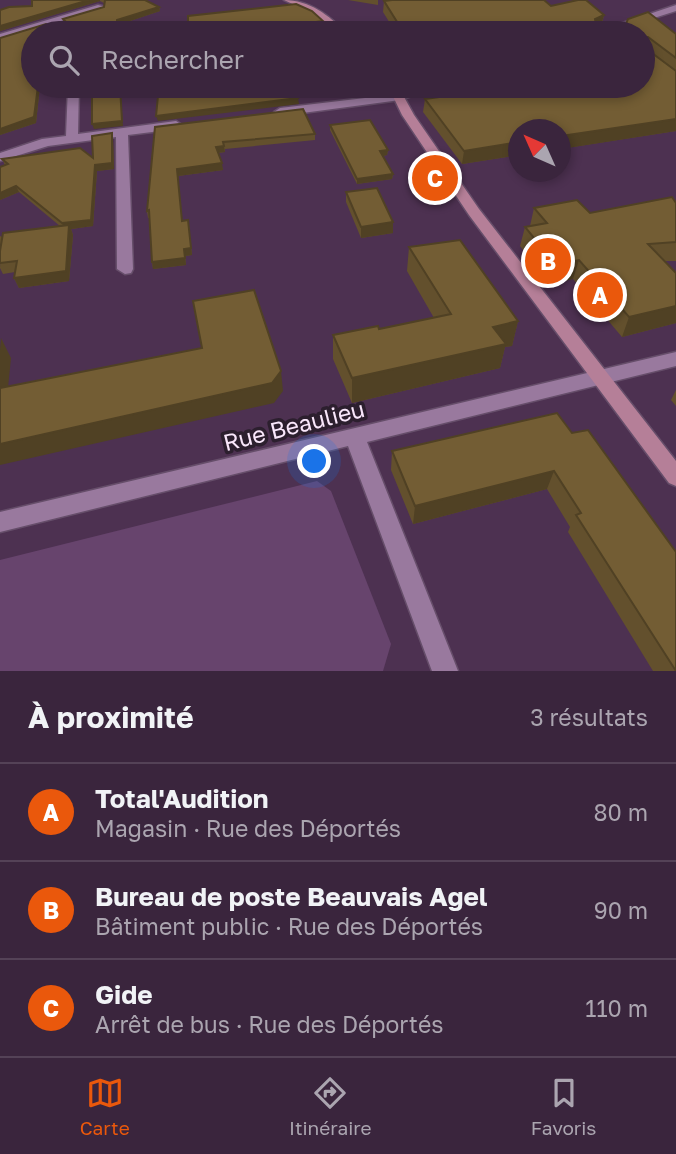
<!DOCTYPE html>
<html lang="fr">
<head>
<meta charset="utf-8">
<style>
	:root { --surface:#3a253d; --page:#412d44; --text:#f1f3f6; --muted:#aba5b0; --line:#544257; --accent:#ea580c }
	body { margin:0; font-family:"Golos Text",sans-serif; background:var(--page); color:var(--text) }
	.compass { position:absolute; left:508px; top:119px; width:63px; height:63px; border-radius:50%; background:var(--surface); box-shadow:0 4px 10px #0003; rotate:315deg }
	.you { position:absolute; left:315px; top:462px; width:24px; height:24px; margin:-18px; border:5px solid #fff; border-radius:50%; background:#1a73e8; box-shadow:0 0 0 10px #1a73e833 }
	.badge { display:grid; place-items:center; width:46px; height:46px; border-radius:50%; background:var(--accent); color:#fff; font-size:23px; font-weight:700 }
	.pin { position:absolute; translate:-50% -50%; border:4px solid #fff; box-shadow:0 2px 7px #0006 }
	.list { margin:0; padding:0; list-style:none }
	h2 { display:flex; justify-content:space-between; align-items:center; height:91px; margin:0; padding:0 28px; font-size:30px }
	h2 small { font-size:23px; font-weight:400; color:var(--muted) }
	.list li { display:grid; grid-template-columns:46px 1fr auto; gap:21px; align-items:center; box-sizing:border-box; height:98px; padding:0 28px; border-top:2px solid var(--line) }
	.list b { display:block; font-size:26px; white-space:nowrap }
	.list p { margin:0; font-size:23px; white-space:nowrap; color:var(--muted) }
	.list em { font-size:23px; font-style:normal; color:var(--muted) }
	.icon { flex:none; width:38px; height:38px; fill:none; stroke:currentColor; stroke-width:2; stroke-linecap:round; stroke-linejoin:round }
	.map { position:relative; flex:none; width:676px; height:671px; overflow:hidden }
	.search { position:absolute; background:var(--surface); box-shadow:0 4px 10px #0003; left:21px; right:21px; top:21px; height:77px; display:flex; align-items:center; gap:18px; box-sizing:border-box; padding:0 24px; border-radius:38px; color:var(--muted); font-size:26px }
	.sheet { height:385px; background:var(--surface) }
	nav { display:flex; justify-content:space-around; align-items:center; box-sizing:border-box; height:98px; border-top:2px solid var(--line); background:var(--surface); font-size:19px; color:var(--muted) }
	nav a { display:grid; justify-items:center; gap:4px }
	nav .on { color:var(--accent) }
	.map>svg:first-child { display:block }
	.green { fill:#67446d }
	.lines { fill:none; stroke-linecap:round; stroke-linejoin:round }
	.street-casing { stroke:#664e6a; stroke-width:3 }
	.secondary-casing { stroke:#664e6a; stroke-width:3 }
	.street { fill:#99799e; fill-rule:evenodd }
	.secondary { fill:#b57f98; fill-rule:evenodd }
	.wall { fill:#63502d }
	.shaded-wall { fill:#504124 }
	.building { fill:#735d34; stroke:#504124; stroke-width:2 }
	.labels { text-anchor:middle; stroke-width:7; stroke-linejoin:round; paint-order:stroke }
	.street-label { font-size:23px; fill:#f9e7fb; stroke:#2c1f2e }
</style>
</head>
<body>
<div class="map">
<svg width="676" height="671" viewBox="0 0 676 671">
	<rect width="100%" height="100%" fill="#4d3151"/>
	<polygon class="green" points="317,481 331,491 391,644 383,671 0,671 0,560"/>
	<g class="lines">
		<defs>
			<g id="street">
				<polygon points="98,5 106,7 0,40 0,34"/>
				<polygon points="676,5 676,11 607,33 593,33"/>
				<polygon points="68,86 79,86 78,134 176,121 182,125 176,129 128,135 133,269 131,273 125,274 117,269 116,137 48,146 0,161 0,153 42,139 66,136"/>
				<polygon points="424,86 441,86 400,100 280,116 274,112 280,108 399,94"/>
				<polygon points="676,352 676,366 367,442 458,671 432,671 348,446 0,532 0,512"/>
			</g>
			<g id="secondary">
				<path d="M284,0C309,0 329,15 346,33H335L314,14Z"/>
				<polygon points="388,86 398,86 414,115 479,209 676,461 676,486 669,483 469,215 402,115"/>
			</g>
		</defs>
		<use href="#street" class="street-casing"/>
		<use href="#secondary" class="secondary-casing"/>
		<use href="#street" class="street"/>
		<use href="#secondary" class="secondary"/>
	</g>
	<g class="wall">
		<polygon points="32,0 145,0 159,7 160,11 118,25 118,33 91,33 91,32 87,33 33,33 33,86 40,86 36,123 0,135 0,38 46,24 58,31 70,30 64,24 63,19 104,7 104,3 100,1 0,31 0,10 9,7 32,6"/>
		<polygon points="348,0 378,0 378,5"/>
		<polygon points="384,1 551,6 604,15 602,24 676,34 676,131 462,164 423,112 425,99 463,93 461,92 462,86 643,86 643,33 396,33 383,12"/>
		<polygon points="330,125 388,150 387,155 383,156 393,174 392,179 357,184 330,130"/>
		<polygon points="155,127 315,134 315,140 225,149 225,152 218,153 223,170 178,176 182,221 188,220 192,255 185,256 186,265 153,269 152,262 150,218 148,218 147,211"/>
		<polygon points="112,133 113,139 114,169 97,171 93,226 71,229 73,235 69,281 19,288 14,278 15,272 3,274 0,268 1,244 0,244 0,236 2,237 60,226 19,192 0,200 0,167 5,165 2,159 93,158"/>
		<polygon points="346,192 393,222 393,233 361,238 346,202"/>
		<polygon points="676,203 676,261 665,261 676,273 676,323 622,337 573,279 550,284 520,246 525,227 530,226 534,208 590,213"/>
		<polygon points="409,247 518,321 512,346 505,347 500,368 352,403 333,359 333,335 379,329 434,318 407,271"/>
		<polygon points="676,390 676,406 671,400"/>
		<polygon points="557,413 676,671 653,671 568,532 570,527 547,489 413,524 391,470 392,451"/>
	</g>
	<g class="shaded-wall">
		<polygon points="89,0 100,0 100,1 0,31 0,26"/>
		<polygon points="159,7 160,11 118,25 117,33 117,20"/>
		<polygon points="604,15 601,26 592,31 595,19"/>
		<polygon points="323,21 323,26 288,31 288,26"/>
		<polygon points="91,27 92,32 87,33 70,33"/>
		<polygon points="38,86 40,86 36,123 0,135 0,129"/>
		<polygon points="120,86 123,126 94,129 92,124"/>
		<polygon points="298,98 299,104 158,121 156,116"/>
		<polygon points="676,119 676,131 561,149 561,136"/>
		<polygon points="112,133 113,139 114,169 97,171 93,226 71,229 73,235 69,281 19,288 14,278 64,229 62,223"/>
		<polygon points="519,142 519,155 462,164 464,151"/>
		<polygon points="224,146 225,152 217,153 216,147"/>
		<polygon points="388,150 387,155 380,157 380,151"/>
		<polygon points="222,163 223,170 178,176 183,228 177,169"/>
		<polygon points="393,174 392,179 357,184 357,179"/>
		<polygon points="16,186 19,192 0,200 0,193"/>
		<polygon points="188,220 192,255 185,256 186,265 153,269 152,262"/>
		<polygon points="393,222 393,233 361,238 361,227"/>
		<polygon points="579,260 573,279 550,284 556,265"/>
		<polygon points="676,306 676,323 622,337 629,317"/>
		<polygon points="518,321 512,346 505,347 500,368 352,403 352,378 493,327"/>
		<polygon points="1,338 11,358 6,408 0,397 0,350"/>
		<polygon points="281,371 283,391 274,403 0,465 0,444"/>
		<polygon points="554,471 547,489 413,524 415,506"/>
	</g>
	<g class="building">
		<polygon points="32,0 89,0 0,26 0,10 9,7 32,6"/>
		<polygon points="105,0 145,0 159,7 117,20 117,33 91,33 91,27 70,33 33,33 33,86 38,86 34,117 0,129 0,38 46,24 58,31 74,30 63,19 104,7"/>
		<polygon points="392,0 544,0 551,6 578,0 586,0 604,15 595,19 596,24 626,24 628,19 648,12 676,34 676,58 648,37 645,37 644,47 676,71 676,119 561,136 561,130 519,130 519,142 464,151 425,99 475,92 469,86 643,86 643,33 404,33 384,1"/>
		<polygon points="296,4 312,11 323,21 288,26 294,33 188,33 188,16"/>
		<polygon points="92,86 120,86 122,121 92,124"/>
		<polygon points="159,86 292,86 298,98 156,116"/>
		<polygon points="303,109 315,134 223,142 224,146 216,147 222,163 177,169 182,221 188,220 191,248 184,249 185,258 152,262 149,210 147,211 155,127"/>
		<polygon points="370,120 388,150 380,151 393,174 357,179 330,125"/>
		<polygon points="112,133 112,163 95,165 91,220 62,223 16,186 0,193 0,167 8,164 2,159 80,148 93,158 92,136"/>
		<polygon points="377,188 393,222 361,227 346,192"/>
		<polygon points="672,197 676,203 676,242 648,244 676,273 676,306 629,317 579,260 556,265 525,227 547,223 534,208 577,200 590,213"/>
		<polygon points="69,225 66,271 14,278 17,261 0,263 0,251 3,233"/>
		<polygon points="460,240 518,321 493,327 506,344 352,378 333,335 378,326 379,329 451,314 409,247"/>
		<polygon points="254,290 281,371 272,383 0,444 0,388 202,348 193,301"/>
		<polygon points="557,413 572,433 588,430 676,552 676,671 576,515 581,513 554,471 415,506 392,451"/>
	</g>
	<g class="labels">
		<g class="street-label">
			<text transform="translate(294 426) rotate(-14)" y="8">Rue Beaulieu</text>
		</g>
	</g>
</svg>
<svg class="compass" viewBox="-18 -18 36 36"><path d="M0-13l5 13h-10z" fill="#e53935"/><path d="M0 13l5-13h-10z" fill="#aba5b0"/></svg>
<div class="you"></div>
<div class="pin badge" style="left:600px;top:295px">A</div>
<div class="pin badge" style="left:548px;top:261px">B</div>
<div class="pin badge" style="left:435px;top:178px">C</div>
<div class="search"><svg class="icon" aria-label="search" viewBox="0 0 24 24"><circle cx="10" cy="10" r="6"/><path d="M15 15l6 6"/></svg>Rechercher</div>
</div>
<section class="sheet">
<h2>À proximité<small>3 résultats</small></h2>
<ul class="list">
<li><span class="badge">A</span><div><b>Total'Audition</b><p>Magasin · Rue des Déportés</p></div><em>80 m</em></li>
<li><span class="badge">B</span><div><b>Bureau de poste Beauvais Agel</b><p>Bâtiment public · Rue des Déportés</p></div><em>90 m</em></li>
<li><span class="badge">C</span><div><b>Gide</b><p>Arrêt de bus · Rue des Déportés</p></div><em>110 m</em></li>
</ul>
</section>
<nav>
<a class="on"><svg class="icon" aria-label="map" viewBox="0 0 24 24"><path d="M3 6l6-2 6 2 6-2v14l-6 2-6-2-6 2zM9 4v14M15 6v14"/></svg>Carte</a>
<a><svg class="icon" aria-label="directions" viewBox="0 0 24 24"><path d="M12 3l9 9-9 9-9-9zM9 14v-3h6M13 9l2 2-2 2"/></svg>Itinéraire</a>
<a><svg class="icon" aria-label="saved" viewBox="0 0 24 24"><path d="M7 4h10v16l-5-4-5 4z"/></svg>Favoris</a>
</nav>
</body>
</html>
